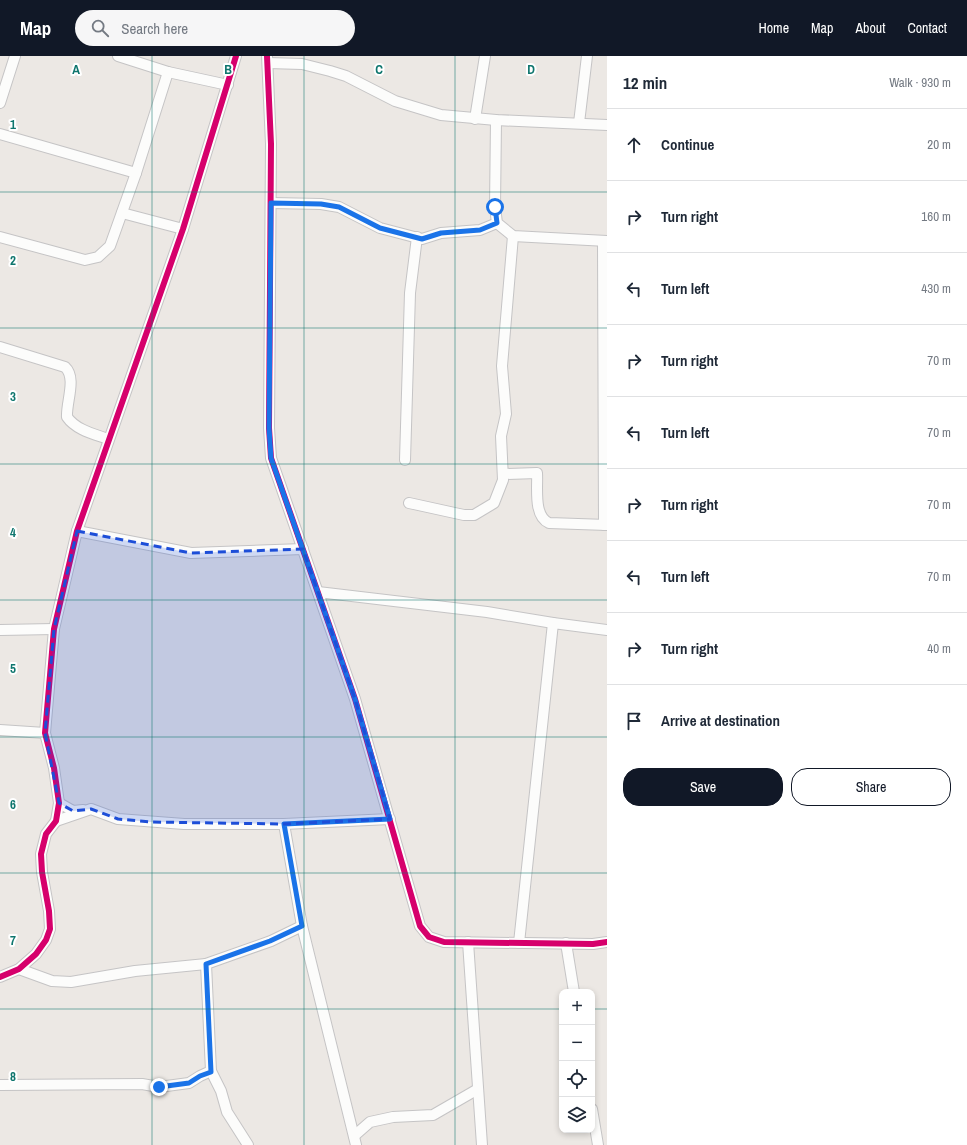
<!DOCTYPE html>
<html lang="en">
<head>
<meta charset="utf-8">
<style>
	:root { --surface:#fff; --page:#f6f6f7; --text:#1f2937; --muted:#747a83; --line:#e0e1e3; --accent:#111827 }
	body { margin:0; font-family:"Archivo Narrow",sans-serif; background:var(--page); color:var(--text) }
	.controls { position:absolute; right:12px; bottom:12px; display:grid; overflow:hidden; border-radius:8px; box-shadow:0 2px 6px #0003 }
	.controls button { width:36px; height:36px; display:grid; place-items:center; padding:0; border:0; border-bottom:1px solid var(--line); background:var(--surface); color:var(--text); font:20px sans-serif }
	.stop { position:absolute; width:12px; height:12px; margin:-9px; border:3px solid #1a73e8; border-radius:50%; background:#fff }
	.stop.end { background:#1a73e8; border-color:#fff; box-shadow:0 1px 4px #0008 }
	.list { margin:0; padding:0; list-style:none }
	h2 { display:flex; justify-content:space-between; align-items:center; height:52px; margin:0; padding:0 16px; font-size:17px }
	h2 small { font-size:13px; font-weight:400; color:var(--muted) }
	.list li { display:grid; grid-template-columns:26px 1fr auto; gap:12px; align-items:center; box-sizing:border-box; height:72px; padding:0 16px; border-top:1px solid var(--line) }
	.list b { display:block; font-size:15px; white-space:nowrap }
	.list em { font-size:13px; font-style:normal; color:var(--muted) }
	.actions { display:flex; gap:8px; padding:12px 16px }
	.actions a { flex:1; padding:9px 0; border:1px solid var(--accent); border-radius:16px; text-align:center; font-size:14px; color:var(--accent) }
	.actions .main { background:var(--accent); color:#fff }
	.icon { flex:none; width:22px; height:22px; fill:none; stroke:currentColor; stroke-width:2; stroke-linecap:round; stroke-linejoin:round }
	.map { position:relative; flex:none; width:607px; height:1089px; overflow:hidden }
	header { display:flex; align-items:center; gap:24px; box-sizing:border-box; height:56px; padding:0 20px; background:var(--accent); color:#fff }
	header strong { font-size:19px }
	nav { display:flex; gap:22px; margin-inline-start:auto; font-size:14px }
	.search { width:280px; height:36px; background:var(--page); display:flex; align-items:center; gap:10px; box-sizing:border-box; padding:0 14px; border-radius:22px; color:var(--muted); font-size:15px }
	main { display:flex }
	aside { flex:1; background:var(--surface) }
	.map>svg:first-child { display:block }
	.lines { fill:none; stroke-linecap:round; stroke-linejoin:round }
	.minor-casing { stroke:#c5c4c5; stroke-width:12 }
	.minor { stroke:#fcfcfb; stroke-width:10 }
	.cycleway-casing { stroke:#fff; stroke-width:8 }
	.cycleway { stroke:#d6006c; stroke-width:6 }
	.route { stroke:#1a73e8; stroke-width:5 }
	.marked { fill:#1d4ed8; fill-opacity:0.2; stroke:#1d4ed8; stroke-width:3; stroke-dasharray:8 5; stroke-linejoin:round }
	.grid { fill:none; stroke:#0f766e; stroke-width:1; stroke-opacity:0.55 }
	.grid-label { font-size:13px; text-anchor:middle; font-weight:bold; fill:#0f766e; stroke:#fff; stroke-width:4; stroke-linejoin:round; paint-order:stroke }
</style>
</head>
<body>
<header>
<strong>Map</strong>
<div class="search"><svg class="icon" aria-label="search" viewBox="0 0 24 24"><circle cx="10" cy="10" r="6"/><path d="M15 15l6 6"/></svg>Search here</div>
<nav><a>Home</a><a>Map</a><a>About</a><a>Contact</a></nav>
</header>
<main>
<div class="map">
<svg width="607" height="1089" viewBox="0 0 607 1089">
	<rect width="100%" height="100%" fill="#ece8e4"/>
	<g class="lines">
		<defs>
			<g id="minor">
				<polyline points="118,0 168,16 228,29"/>
				<polyline points="267,0 271,88 269,372 271,402 355,643 420,870 429,881 444,886 593,888 607,886"/>
				<polyline points="268,7 302,8 330,15 346,20 395,45 441,59 496,64 607,69"/>
				<polyline points="0,47 15,0"/>
				<polyline points="475,63 485,0"/>
				<polyline points="496,64 495,151 497,167 513,180 607,185"/>
				<polyline points="579,67 587,0"/>
				<polyline points="0,78 136,117"/>
				<polyline points="271,147 321,148 339,151 380,172 422,183 441,177 480,174 497,167"/>
				<polyline points="122,157 183,173"/>
				<polyline points="0,181 85,204 98,201 110,190 136,117 168,16"/>
				<polyline points="603,185 604,469"/>
				<path d="M0,291L65,311C77,322 66,346 67,361C76,374 94,378 108,383"/>
				<polyline points="405,404 410,237 417,181"/>
				<path d="M504,418L537,417C538,431 533,460 549,467L607,469"/>
				<polyline points="409,447 464,459 474,459 494,447 503,424 501,380 506,358 502,310 513,180"/>
				<polyline points="77,475 191,497 303,493"/>
				<polyline points="318,536 487,556 553,567"/>
				<polyline points="0,574 54,573"/>
				<polyline points="0,674 45,677"/>
				<polyline points="59,747 73,755 83,754"/>
				<polyline points="56,765 91,753 118,763 184,768 284,768 390,763"/>
				<polyline points="284,768 302,870 356,1089"/>
				<polyline points="468,886 482,1089"/>
				<polyline points="519,887 553,567 607,574"/>
				<polyline points="566,887 574,936"/>
				<polyline points="19,913 52,925 71,926 135,915 206,908"/>
				<polyline points="0,921 19,913 36,898 46,884 50,873 49,855 42,816 41,798 46,778 56,765 59,747 54,712 45,677 54,573 77,475 183,173 236,0"/>
				<polyline points="211,1015 221,1035 227,1056 248,1089"/>
				<polyline points="0,1029 142,1028 159,1031 189,1027 200,1020 211,1015 206,908 271,885 302,870"/>
				<polyline points="592,1053 598,1089"/>
				<polyline points="354,1080 370,1066 393,1061 433,1059 478,1033"/>
			</g>
		</defs>
		<use href="#minor" class="minor-casing"/>
		<use href="#minor" class="minor"/>
		<defs>
			<g id="cycleway">
				<polyline points="267,0 271,88 269,372 271,402 355,643 420,870 429,881 444,886 593,888 607,886"/>
				<polyline points="0,921 19,913 36,898 46,884 50,873 49,855 42,816 41,798 46,778 56,765 59,747 54,712 45,677 54,573 77,475 183,173 236,0"/>
			</g>
		</defs>
		<use href="#cycleway" class="cycleway-casing"/>
		<use href="#cycleway" class="cycleway"/>
	</g>
	<g class="lines">
		<polyline class="route" points="159,1031 189,1027 200,1020 211,1016 206,908 270,885 302,870 284,768 390,763 355,643 271,402 269,372 271,147 321,148 339,151 380,172 422,183 441,177 480,174 497,167 495,151"/>
	</g>
	<path class="marked" d="M77,475L191,497L303,493L355,643L390,763L284,768L150,766L118,763L91,753L73,755L59,747L45,677L54,573Z"/>
	<path class="grid" d="M152,0V1089M304,0V1089M455,0V1089M0,136H607M0,272H607M0,408H607M0,544H607M0,681H607M0,817H607M0,953H562M592,953H607"/>
	<g class="grid-label">
		<text x="76" y="18">A</text>
		<text x="228" y="18">B</text>
		<text x="379" y="18">C</text>
		<text x="531" y="18">D</text>
		<text x="13" y="73">1</text>
		<text x="13" y="209">2</text>
		<text x="13" y="345">3</text>
		<text x="13" y="481">4</text>
		<text x="13" y="617">5</text>
		<text x="13" y="753">6</text>
		<text x="13" y="889">7</text>
		<text x="13" y="1025">8</text>
	</g>
</svg>
<div class="controls">
<button>+</button>
<button>−</button>
<button><svg class="icon" aria-label="locate" viewBox="0 0 24 24"><circle cx="12" cy="12" r="6"/><path d="M12 2v4M12 18v4M2 12h4M18 12h4"/></svg></button>
<button><svg class="icon" aria-label="layers" viewBox="0 0 24 24"><path d="M12 4l9 5-9 5-9-5zM3 14l9 5 9-5"/></svg></button>
</div>
<div class="stop" style="left:495px;top:151px"></div>
<div class="stop end" style="left:159px;top:1031px"></div>
</div>
<aside>
<h2>12 min<small>Walk · 930 m</small></h2>
<ul class="list">
<li><svg class="icon" aria-label="ahead" viewBox="0 0 24 24"><path d="M12 20V5M6 11l6-6 6 6"/></svg><div><b>Continue</b></div><em>20 m</em></li>
<li><svg class="icon" aria-label="right" viewBox="0 0 24 24"><path d="M7 20v-9h11M14 6l5 5-5 5"/></svg><div><b>Turn right</b></div><em>160 m</em></li>
<li><svg class="icon" aria-label="left" viewBox="0 0 24 24"><path d="M17 20v-9H6M10 6l-5 5 5 5"/></svg><div><b>Turn left</b></div><em>430 m</em></li>
<li><svg class="icon" aria-label="right" viewBox="0 0 24 24"><path d="M7 20v-9h11M14 6l5 5-5 5"/></svg><div><b>Turn right</b></div><em>70 m</em></li>
<li><svg class="icon" aria-label="left" viewBox="0 0 24 24"><path d="M17 20v-9H6M10 6l-5 5 5 5"/></svg><div><b>Turn left</b></div><em>70 m</em></li>
<li><svg class="icon" aria-label="right" viewBox="0 0 24 24"><path d="M7 20v-9h11M14 6l5 5-5 5"/></svg><div><b>Turn right</b></div><em>70 m</em></li>
<li><svg class="icon" aria-label="left" viewBox="0 0 24 24"><path d="M17 20v-9H6M10 6l-5 5 5 5"/></svg><div><b>Turn left</b></div><em>70 m</em></li>
<li><svg class="icon" aria-label="right" viewBox="0 0 24 24"><path d="M7 20v-9h11M14 6l5 5-5 5"/></svg><div><b>Turn right</b></div><em>40 m</em></li>
<li><svg class="icon" aria-label="arrive" viewBox="0 0 24 24"><path d="M6 21V4h12l-3 4 3 4H6"/></svg><div><b>Arrive at destination</b></div></li>
</ul>
<div class="actions"><a class="main">Save</a><a>Share</a></div>
</aside>
</main>
</body>
</html>
